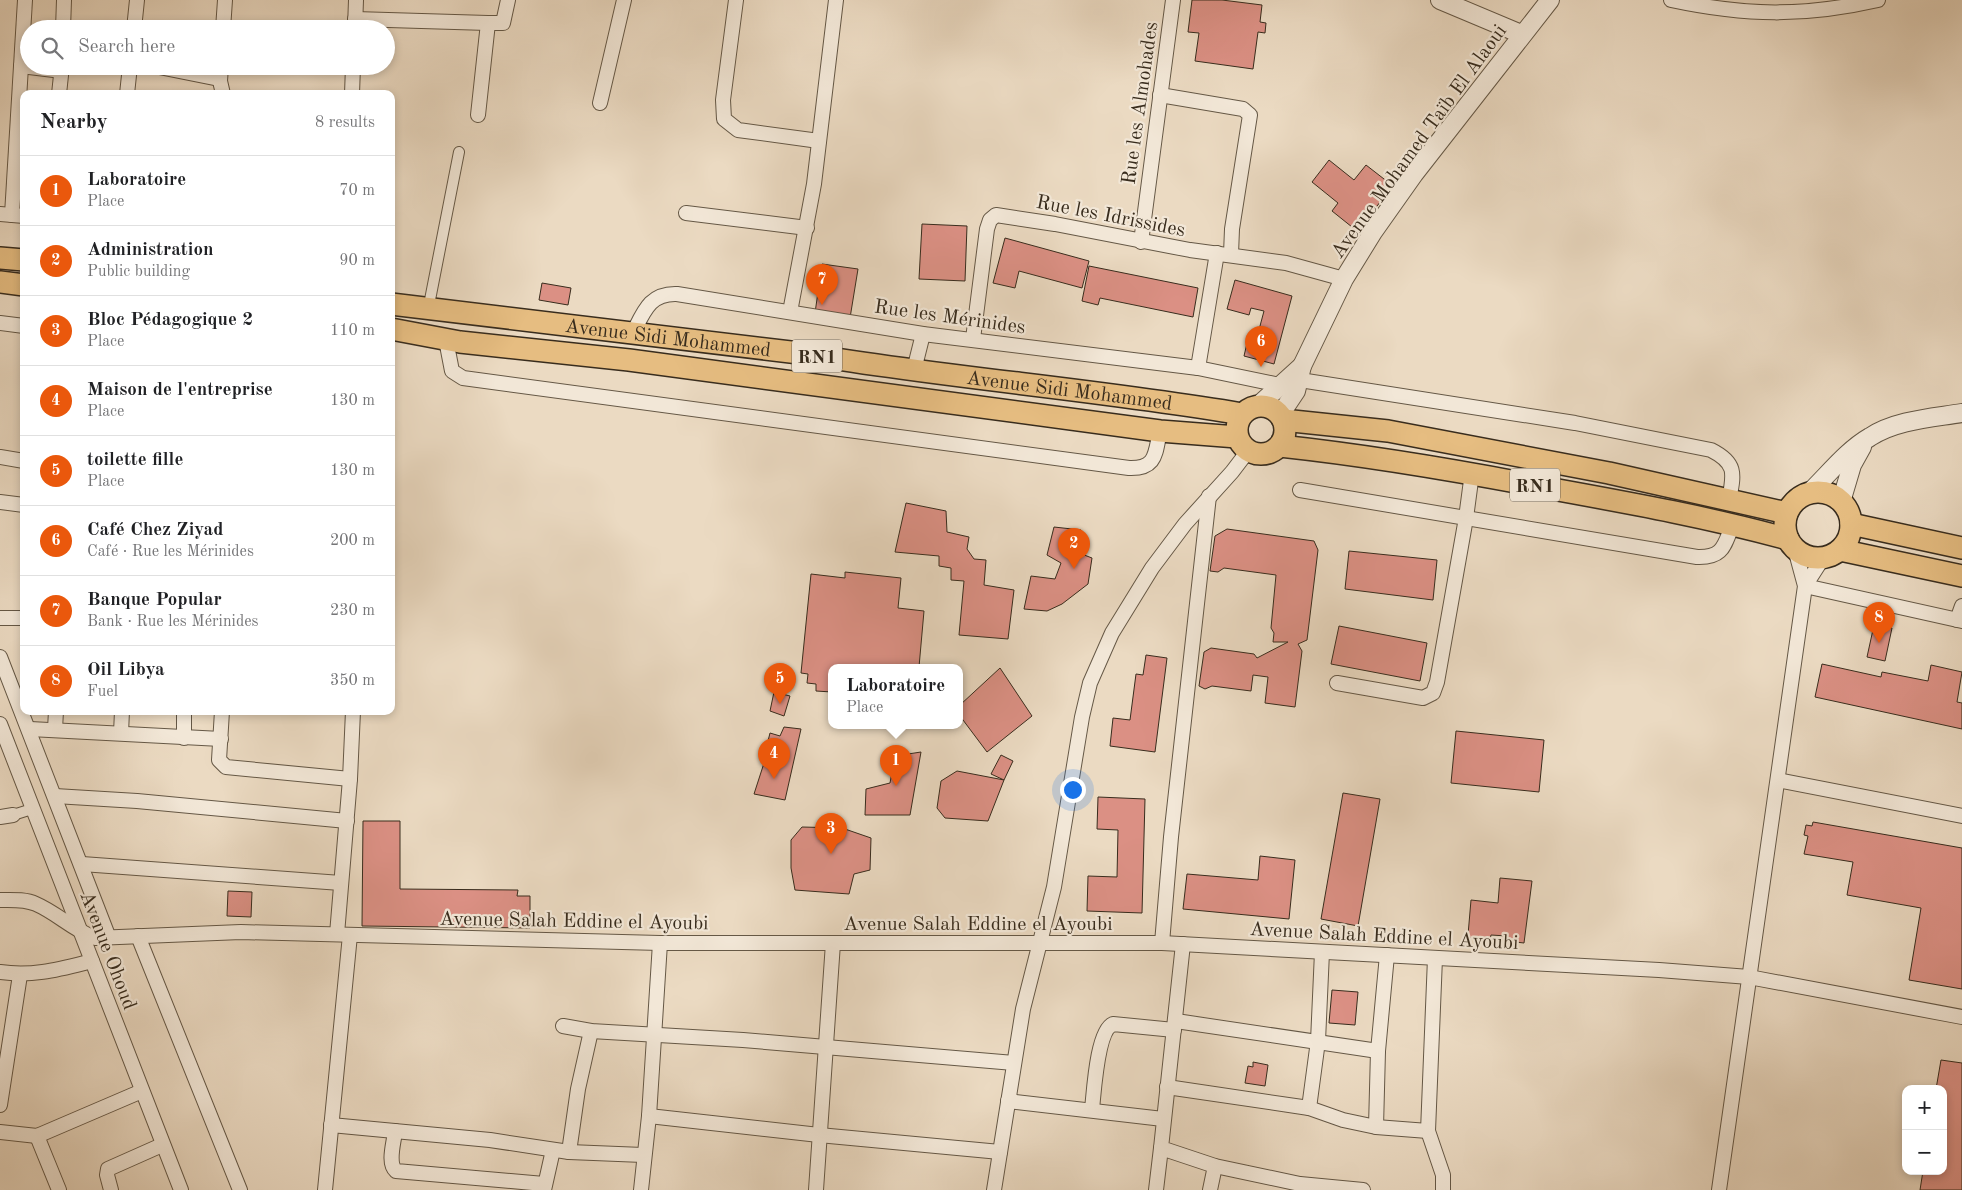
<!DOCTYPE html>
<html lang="en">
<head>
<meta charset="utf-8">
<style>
	:root { --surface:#fff; --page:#f6f6f6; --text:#202124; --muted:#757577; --line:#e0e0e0; --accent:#ea580c }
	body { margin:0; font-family:"Old Standard TT",serif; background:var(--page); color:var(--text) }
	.controls { position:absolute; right:15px; bottom:15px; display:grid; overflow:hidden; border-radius:10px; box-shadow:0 2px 8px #0003 }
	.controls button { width:45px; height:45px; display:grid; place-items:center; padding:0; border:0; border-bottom:1px solid var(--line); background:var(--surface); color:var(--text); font:25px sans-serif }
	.you { position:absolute; left:1072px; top:789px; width:18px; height:18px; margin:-12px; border:4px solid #fff; border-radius:50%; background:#1a73e8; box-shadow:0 0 0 8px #1a73e833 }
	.badge { display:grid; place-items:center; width:32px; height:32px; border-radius:50%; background:var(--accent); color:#fff; font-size:16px; font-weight:700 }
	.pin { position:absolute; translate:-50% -41px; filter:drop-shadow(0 1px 2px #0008) }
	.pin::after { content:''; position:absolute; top:26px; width:18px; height:15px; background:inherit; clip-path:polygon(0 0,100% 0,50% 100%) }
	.popup { position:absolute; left:828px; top:664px; width:135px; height:65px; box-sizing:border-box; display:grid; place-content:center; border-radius:10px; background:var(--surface); filter:drop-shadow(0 1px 4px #0005); font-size:16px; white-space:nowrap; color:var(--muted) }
	.popup b { font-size:19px; color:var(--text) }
	.popup::after { content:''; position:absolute; left:50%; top:100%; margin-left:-10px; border:10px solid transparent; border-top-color:var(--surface) }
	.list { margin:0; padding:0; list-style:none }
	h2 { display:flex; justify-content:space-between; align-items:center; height:65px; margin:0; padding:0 20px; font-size:21px }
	h2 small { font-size:16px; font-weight:400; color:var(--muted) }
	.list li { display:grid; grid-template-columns:32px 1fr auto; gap:15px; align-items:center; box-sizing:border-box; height:70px; padding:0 20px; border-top:1px solid var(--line) }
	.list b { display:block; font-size:19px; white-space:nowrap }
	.list p { margin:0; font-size:16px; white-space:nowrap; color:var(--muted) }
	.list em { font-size:16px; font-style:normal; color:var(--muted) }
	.icon { flex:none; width:28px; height:28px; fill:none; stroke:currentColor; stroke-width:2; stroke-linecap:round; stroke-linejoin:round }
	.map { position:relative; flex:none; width:1962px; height:1190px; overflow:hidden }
	.search { position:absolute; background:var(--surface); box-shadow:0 2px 8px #0003; left:20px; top:20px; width:375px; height:55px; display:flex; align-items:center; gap:12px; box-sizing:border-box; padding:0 18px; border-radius:28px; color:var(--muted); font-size:19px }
	.panel { position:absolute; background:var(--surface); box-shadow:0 2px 8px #0003; left:20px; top:90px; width:375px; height:625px; border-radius:10px }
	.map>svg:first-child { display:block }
	.building { fill:#db9084; stroke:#382c1d }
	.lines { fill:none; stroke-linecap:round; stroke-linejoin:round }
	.pedestrian-casing { stroke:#655846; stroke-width:12 }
	.minor-casing { stroke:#655846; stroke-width:16 }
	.tertiary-casing { stroke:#655846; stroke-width:20 }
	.primary-casing { stroke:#382c1d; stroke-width:24 }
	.pedestrian { stroke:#f2e7d7; stroke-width:10 }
	.minor { stroke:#f2e7d7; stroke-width:14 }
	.tertiary { stroke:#f2e7d7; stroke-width:18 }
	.primary { stroke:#e6bd81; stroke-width:21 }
	.labels { text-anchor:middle; stroke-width:4.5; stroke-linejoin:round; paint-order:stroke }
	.shield { fill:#f2e7d7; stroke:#706455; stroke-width:1 }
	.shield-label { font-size:19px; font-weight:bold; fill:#382c1d }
	.street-label { font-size:20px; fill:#382c1d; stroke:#f2e7d7 }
</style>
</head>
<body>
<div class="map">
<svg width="1962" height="1190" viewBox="0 0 1962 1190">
	<rect width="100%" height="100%" fill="#ebdac2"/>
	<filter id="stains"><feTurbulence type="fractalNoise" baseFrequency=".004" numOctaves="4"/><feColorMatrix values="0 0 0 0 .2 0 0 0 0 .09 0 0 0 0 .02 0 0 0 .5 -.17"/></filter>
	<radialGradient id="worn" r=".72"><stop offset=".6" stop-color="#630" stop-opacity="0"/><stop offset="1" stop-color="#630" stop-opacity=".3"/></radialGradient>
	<g class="building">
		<polygon points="1192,0 1222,0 1262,5 1260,22 1266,23 1265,33 1258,32 1253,69 1195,61 1199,33 1188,32"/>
		<polygon points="1329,160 1354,180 1366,165 1393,186 1357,231 1332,211 1338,203 1312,182"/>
		<polygon points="922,224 967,226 965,281 919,279"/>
		<polygon points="1005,238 1089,261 1082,288 1019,271 1015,288 993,283"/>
		<polygon points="822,264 858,269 850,318 815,313"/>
		<polygon points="1089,266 1198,288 1193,317 1100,298 1098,305 1082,301"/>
		<polygon points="1235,280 1292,296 1274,364 1244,356 1248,339 1256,341 1264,311 1251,308 1249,315 1227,309"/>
		<polygon points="542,283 571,288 568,305 539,300"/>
		<polygon points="906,503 946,511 947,532 969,537 967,549 974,559 986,560 984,585 1014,590 1008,639 959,635 964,581 951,580 951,568 939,566 939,556 895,552"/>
		<polygon points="1054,527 1081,530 1079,553 1092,558 1088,584 1062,604 1047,611 1024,609 1031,576 1055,579 1061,563 1047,555"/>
		<polygon points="1227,529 1314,541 1318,550 1307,640 1298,644 1302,651 1295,707 1265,703 1268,677 1253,675 1251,691 1212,686 1205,689 1199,686 1204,652 1211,648 1254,654 1257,658 1288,642 1273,642 1274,633 1271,628 1276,575 1224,568 1218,572 1210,571 1215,536"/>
		<polygon points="1349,551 1437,560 1433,600 1345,589"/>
		<polygon points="845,572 901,578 898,608 924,611 919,667 832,667 832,692 816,691 816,684 807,683 808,674 801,673 811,574 845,578"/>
		<polygon points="1874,625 1892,628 1885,661 1867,657"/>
		<polygon points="1339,626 1427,643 1420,681 1331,664"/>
		<polygon points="1146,655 1167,658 1155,752 1110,746 1113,718 1130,720 1136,674 1143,675"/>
		<polygon points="1822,664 1881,677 1882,672 1928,681 1931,665 1962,672 1957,702 1962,703 1962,729 1815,697"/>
		<polygon points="1000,668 1032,716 987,752 960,716 960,705"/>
		<polygon points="774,692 790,696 784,716 770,711"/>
		<polygon points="784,727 801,729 785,800 754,794 765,760 780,763 782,754 766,749 770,733 780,736"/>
		<polygon points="1456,731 1544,740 1539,792 1451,783"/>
		<polygon points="921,752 910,815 865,815 866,789 890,783 895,756"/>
		<polygon points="1001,755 1013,761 1004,780 991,774"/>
		<polygon points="957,771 1004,780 988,821 945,818 937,808 941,781"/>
		<polygon points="1343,793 1380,799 1358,926 1321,919"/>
		<polygon points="1098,797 1145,799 1142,913 1087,911 1088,876 1117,877 1118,830 1097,829"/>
		<polygon points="363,821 400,821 400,889 518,890 517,896 530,896 530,928 362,926"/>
		<polygon points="1813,822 1962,848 1962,989 1909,980 1921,908 1847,895 1853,862 1804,854 1808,836 1804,835 1806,825 1812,826"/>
		<polygon points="802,827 842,828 871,838 870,870 854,874 849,894 795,890 791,868 791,840"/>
		<polygon points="1260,856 1295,860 1289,919 1183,909 1187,874 1258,880"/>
		<polygon points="1500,878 1532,881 1524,943 1507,941 1507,936 1491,935 1490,940 1470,938 1468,935 1471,900 1498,903"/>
		<polygon points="228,891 252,892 251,917 227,916"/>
		<polygon points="1332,990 1358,992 1355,1025 1329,1023"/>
		<polygon points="1941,1060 1962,1063 1962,1190 1920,1190 1923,1171 1943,1171 1943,1089 1936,1089"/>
		<polygon points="1253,1062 1268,1065 1265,1086 1245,1083 1248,1066 1253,1067"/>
	</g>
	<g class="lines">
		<defs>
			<g id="pedestrian">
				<polyline points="145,66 220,81"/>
				<polyline points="428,310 459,152"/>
				<polyline points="13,815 32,809"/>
			</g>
			<g id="minor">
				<polyline points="736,0 723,100 724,119 738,130 819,141"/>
				<path d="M1671,0C1746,16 1804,17 1878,0"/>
				<polyline points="355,19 488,23"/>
				<polyline points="355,28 356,0"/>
				<polyline points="63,29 64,0"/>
				<polyline points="134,29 137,0"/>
				<polyline points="223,29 225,0"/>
				<polyline points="21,66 62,71"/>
				<polyline points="221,66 220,81 223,94"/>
				<polyline points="59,94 62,66"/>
				<polyline points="127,94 130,66"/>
				<polyline points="352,94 353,66"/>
				<polyline points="1160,95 1243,109 1250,115 1232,229 1231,254"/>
				<polyline points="600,103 624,0"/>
				<polyline points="478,115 488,23 503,23 508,0"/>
				<polyline points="686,213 807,228"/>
				<polyline points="0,214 24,216"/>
				<polyline points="12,215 25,0"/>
				<polyline points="1141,242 1173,0"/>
				<polyline points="790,312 814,184 836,0"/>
				<polyline points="0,323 24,326"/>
				<path d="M633,333C644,311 650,293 677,294L923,334L1198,368L1280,385"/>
				<polyline points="973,339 987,229 990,220 996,215 1055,224 1190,250 1286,263 1344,279"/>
				<path d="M446,340L452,371L463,378L1129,468C1157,469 1155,453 1160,431"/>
				<polyline points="1198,368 1217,253"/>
				<polyline points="914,370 923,334"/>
				<path d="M1300,380L1575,423L1711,450C1737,463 1734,474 1729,500"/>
				<polyline points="0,457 24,461"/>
				<path d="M1300,490L1697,557C1724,558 1724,545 1733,524"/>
				<polyline points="0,502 24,505"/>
				<polyline points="1805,586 1962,621"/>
				<polyline points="1805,586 1823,558"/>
				<polyline points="0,618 24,618"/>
				<polyline points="1957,620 1962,606"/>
				<polyline points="0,657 109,938"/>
				<polyline points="1337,683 1423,698 1433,693 1437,682 1466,518 1472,473"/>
				<polyline points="184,711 184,738"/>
				<polyline points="222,711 219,760 226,767 350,779"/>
				<polyline points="0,724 181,1190"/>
				<polyline points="30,729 221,739"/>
				<polyline points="55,729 56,711"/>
				<polyline points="121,733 122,711"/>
				<polyline points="1778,780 1962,816"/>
				<polyline points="55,796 137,801 347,821"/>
				<polyline points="0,817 13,815"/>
				<polyline points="82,864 341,883"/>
				<path d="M0,900C12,900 25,899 36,904C57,913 73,930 95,938L241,932L660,943H1162L1659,970L1749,977L1962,1017"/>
				<polyline points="337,934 350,779 353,711"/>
				<polyline points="138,936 240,1190"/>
				<polyline points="1162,943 1171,837 1209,496"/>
				<polyline points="1183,944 1161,1148 1215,1166 1300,1184 1363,1190"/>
				<polyline points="1435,958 1428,1131 1443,1175 1443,1190"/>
				<path d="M0,972C33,977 60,969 92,961"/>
				<polyline points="1176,1021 1378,1051"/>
				<polyline points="563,1026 591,1031 743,1040 1014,1063"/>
				<polyline points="1167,1087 1309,1108 1343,1120 1376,1127 1428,1131"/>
				<polyline points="1008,1101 1163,1119"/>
				<polyline points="0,1105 20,975"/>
				<polyline points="1309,1108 1318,1041 1322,952"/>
				<path d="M1092,1109C1094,1092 1097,1031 1113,1024L1174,1030"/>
				<polyline points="649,1116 819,1135 1000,1152"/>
				<polyline points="331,1125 490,1140 569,1152 643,1155"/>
				<polyline points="1376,1127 1378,1051 1387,955"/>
				<path d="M395,1131C394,1143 387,1163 396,1171L544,1184"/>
				<polyline points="0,1132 37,1136 142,1091"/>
				<polyline points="37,1136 59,1190"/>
				<polyline points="569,1152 578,1089 591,1031"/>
				<polyline points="111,1190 107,1175 108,1169 162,1145"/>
				<polyline points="325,1190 350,935"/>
				<polyline points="544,1190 553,1150"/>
				<polyline points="641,1190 649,1116 660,943"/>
				<polyline points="816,1190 833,943"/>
				<polyline points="994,1190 1023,1009 1054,887 1082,717 1090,683 1112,633 1152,568 1185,524 1232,472 1248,451"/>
				<polyline points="1156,1190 1161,1148"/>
				<polyline points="1210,1190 1215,1166"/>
				<polyline points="1719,1190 1805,586 1795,549"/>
			</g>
			<g id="tertiary">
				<polyline points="1440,0 1521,34"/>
				<polyline points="1259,405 1302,366"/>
				<polyline points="1280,415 1296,391 1302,366 1344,279 1373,232 1414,174 1550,0"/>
				<path d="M1808,494C1828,475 1846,451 1870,437C1896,420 1932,418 1962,413"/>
				<polyline points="1841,502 1852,465 1862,447"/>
			</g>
			<g id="primary">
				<polyline points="0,258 24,260"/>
				<polyline points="0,282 24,285"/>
				<path id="s1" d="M391,304L799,353C946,378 1095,389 1242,414"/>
				<polyline points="391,329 460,342 629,360 1160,431 1237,437"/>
				<circle cx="1261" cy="430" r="24"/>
				<polyline points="1283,420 1388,431 1609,473 1787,513"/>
				<path d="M1280,446C1373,456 1466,472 1558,490C1635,504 1712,518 1788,539"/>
				<circle cx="1818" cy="525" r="33"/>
				<polyline points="1851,524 1962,548"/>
				<polyline points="1840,550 1962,576"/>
			</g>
		</defs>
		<use href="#pedestrian" class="pedestrian-casing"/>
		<use href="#minor" class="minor-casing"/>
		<use href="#tertiary" class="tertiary-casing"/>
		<use href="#primary" class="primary-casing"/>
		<use href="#pedestrian" class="pedestrian"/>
		<use href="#minor" class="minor"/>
		<use href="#tertiary" class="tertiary"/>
		<use href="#primary" class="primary"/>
	</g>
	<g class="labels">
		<g class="shield">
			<rect x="792" y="339.5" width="50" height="33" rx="4"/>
			<rect x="1510" y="468.5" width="50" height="33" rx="4"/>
		</g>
		<g class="shield-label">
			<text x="817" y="363">RN1</text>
			<text x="1535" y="492">RN1</text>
		</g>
		<g class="street-label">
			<text transform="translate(1139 103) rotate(-82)" y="7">Rue les Almohades</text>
			<text transform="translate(1418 141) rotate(-54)" y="7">Avenue Mohamed Taïb El Alaoui</text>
			<text transform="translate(1111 215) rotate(11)" y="7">Rue les Idrissides</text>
			<text transform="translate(950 316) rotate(8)" y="7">Rue les Mérinides</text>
			<text dy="7" stroke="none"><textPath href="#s1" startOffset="279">Avenue Sidi Mohammed</textPath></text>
			<text dy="7" stroke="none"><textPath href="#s1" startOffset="684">Avenue Sidi Mohammed</textPath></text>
			<text transform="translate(574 920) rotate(1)" y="7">Avenue Salah Eddine el Ayoubi</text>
			<text x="978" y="930">Avenue Salah Eddine el Ayoubi</text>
			<text transform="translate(1384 935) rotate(3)" y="7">Avenue Salah Eddine el Ayoubi</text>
			<text transform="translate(109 950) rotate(69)" y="7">Avenue Ohoud</text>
		</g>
	</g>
	<rect width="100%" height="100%" filter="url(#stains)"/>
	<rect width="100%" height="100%" fill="url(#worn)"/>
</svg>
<div class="controls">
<button>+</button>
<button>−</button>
</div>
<div class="you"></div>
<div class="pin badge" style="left:896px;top:786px">1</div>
<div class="popup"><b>Laboratoire</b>Place</div>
<div class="pin badge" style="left:1074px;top:569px">2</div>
<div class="pin badge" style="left:831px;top:854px">3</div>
<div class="pin badge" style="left:774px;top:779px">4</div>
<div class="pin badge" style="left:780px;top:704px">5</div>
<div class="pin badge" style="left:1261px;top:367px">6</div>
<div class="pin badge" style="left:822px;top:305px">7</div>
<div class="pin badge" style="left:1879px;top:643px">8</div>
<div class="search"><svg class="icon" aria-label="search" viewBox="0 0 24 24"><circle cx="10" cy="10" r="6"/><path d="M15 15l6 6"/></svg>Search here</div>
<section class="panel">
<h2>Nearby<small>8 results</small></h2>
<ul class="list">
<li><span class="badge">1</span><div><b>Laboratoire</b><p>Place</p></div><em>70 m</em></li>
<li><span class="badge">2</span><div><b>Administration</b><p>Public building</p></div><em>90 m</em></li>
<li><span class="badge">3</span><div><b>Bloc Pédagogique 2</b><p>Place</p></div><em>110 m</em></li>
<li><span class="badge">4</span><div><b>Maison de l'entreprise</b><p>Place</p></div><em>130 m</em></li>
<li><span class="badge">5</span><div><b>toilette fille</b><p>Place</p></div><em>130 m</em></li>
<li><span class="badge">6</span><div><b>Café Chez Ziyad</b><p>Café · Rue les Mérinides</p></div><em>200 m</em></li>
<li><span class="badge">7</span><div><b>Banque Popular</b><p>Bank · Rue les Mérinides</p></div><em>230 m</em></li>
<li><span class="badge">8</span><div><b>Oil Libya</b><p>Fuel</p></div><em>350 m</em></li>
</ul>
</section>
</div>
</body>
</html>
